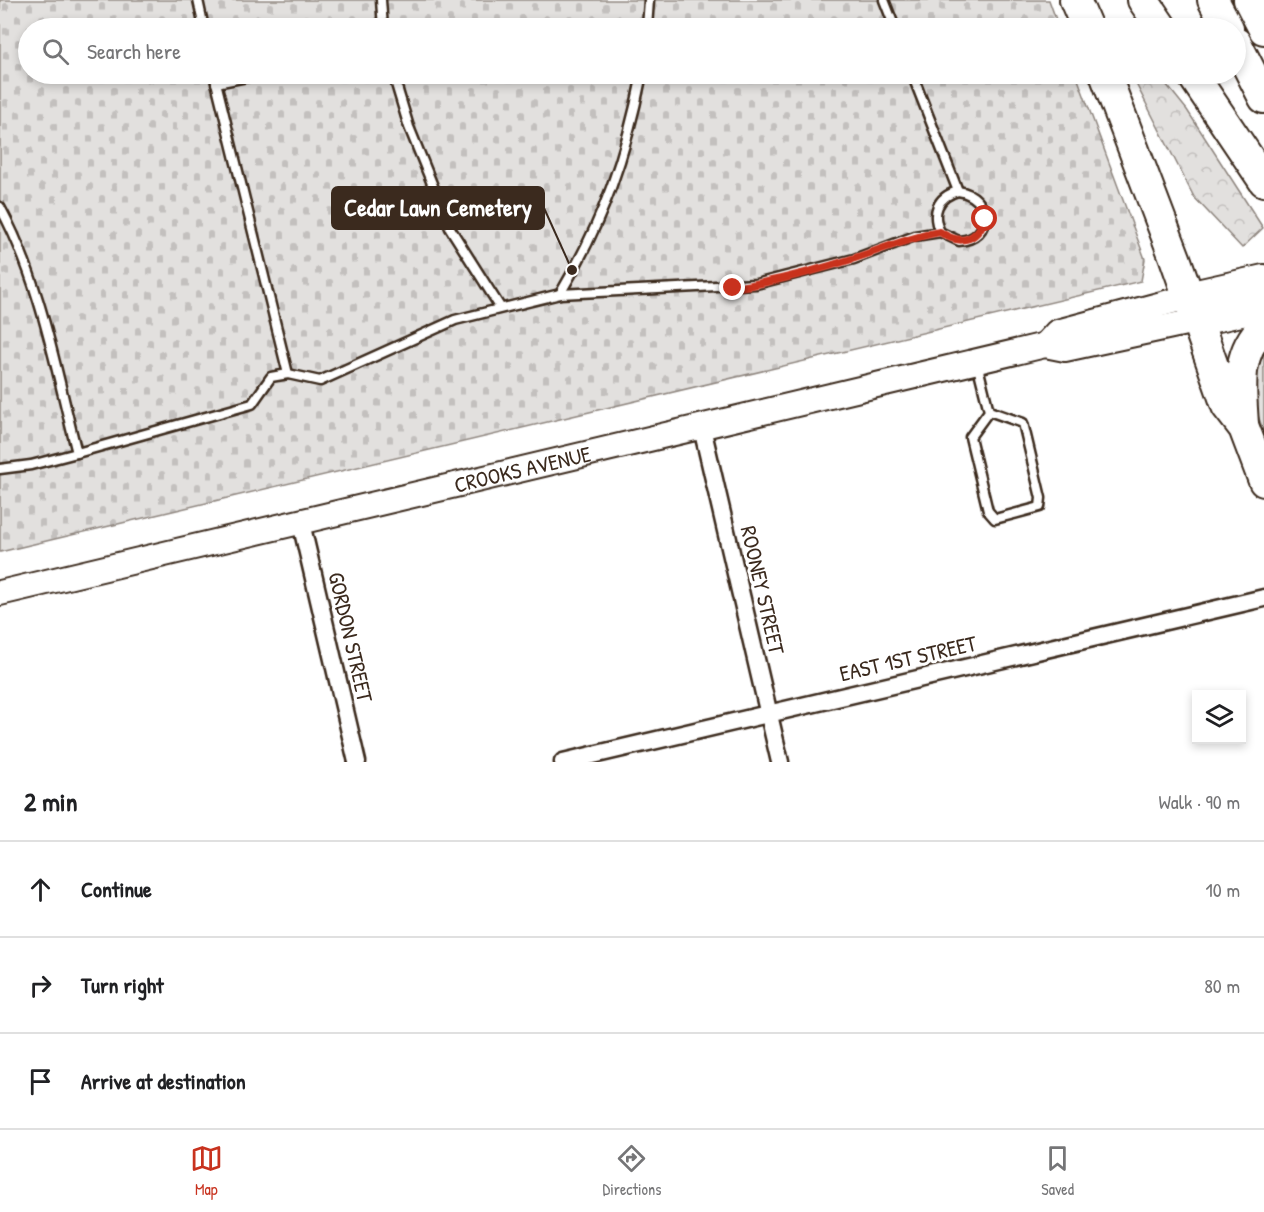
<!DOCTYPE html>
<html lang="en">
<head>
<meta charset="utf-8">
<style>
	:root { --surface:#fff; --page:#f6f6f6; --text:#202124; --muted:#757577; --line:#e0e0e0; --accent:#c8321e }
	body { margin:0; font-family:"Patrick Hand",sans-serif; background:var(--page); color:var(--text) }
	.controls { position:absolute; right:18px; bottom:18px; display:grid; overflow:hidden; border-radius:0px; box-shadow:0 3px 9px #0003 }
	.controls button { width:54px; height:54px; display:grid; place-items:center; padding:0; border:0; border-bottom:2px solid var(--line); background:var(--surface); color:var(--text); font:30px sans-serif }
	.stop { position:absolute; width:18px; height:18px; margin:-14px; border:4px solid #c8321e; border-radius:50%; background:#fff }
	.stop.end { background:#c8321e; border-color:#fff; box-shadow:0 2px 6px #0008 }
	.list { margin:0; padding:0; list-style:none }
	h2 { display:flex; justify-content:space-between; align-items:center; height:78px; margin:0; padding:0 24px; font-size:26px }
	h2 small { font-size:20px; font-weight:400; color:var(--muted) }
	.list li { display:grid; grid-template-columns:39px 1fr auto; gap:18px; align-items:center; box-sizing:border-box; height:96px; padding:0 24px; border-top:2px solid var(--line) }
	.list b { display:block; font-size:22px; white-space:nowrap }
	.list em { font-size:20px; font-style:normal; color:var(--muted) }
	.icon { flex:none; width:33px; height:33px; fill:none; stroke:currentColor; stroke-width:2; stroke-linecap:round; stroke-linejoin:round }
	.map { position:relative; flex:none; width:1264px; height:762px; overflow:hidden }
	.search { position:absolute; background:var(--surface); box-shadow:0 3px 9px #0003; left:18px; right:18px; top:18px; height:66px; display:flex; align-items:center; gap:15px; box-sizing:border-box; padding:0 21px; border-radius:33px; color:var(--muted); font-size:22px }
	.sheet { height:366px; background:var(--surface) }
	nav { display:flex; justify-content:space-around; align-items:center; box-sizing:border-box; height:84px; border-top:2px solid var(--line); background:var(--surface); font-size:16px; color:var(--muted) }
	nav a { display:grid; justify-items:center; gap:3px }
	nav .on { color:var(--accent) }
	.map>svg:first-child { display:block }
	.green { fill:#e2e0de; stroke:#8e857e; stroke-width:1.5 }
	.forest { fill:url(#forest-crowns); stroke:#8e857e; stroke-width:1.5 }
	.cemetery { fill:url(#cemetery-stones); stroke:#8e857e; stroke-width:1.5 }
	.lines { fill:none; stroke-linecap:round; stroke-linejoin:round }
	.lane-casing { stroke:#3b2a1e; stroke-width:13 }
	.street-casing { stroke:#3b2a1e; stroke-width:21 }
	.secondary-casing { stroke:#3b2a1e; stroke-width:28 }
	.highway-casing { stroke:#3b2a1e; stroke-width:34 }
	.lane { stroke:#fff; stroke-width:8 }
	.street { stroke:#fff; stroke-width:16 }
	.secondary { stroke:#fff; stroke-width:24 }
	.highway { stroke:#fff; stroke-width:30 }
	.route { stroke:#c8321e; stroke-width:8 }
	.labels { text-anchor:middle; stroke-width:6; stroke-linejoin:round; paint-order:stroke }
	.street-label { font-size:22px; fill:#3b2a1e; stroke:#fff }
	.leader { fill:none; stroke:#3b2a1e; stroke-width:2 }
	.callout-dot { fill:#3b2a1e; stroke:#fff; stroke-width:2 }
	.callout { fill:#3b2a1e; stroke:#3b2a1e; stroke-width:2 }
	.callout-label { font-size:24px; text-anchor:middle; font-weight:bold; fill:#fff }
</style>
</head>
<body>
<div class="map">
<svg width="1264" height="762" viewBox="0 0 1264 762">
	<defs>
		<pattern id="forest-crowns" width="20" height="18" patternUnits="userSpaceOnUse" patternTransform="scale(1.5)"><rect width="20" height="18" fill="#e2e0de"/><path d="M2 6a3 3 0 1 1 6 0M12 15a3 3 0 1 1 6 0" fill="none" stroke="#c3c0be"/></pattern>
		<pattern id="cemetery-stones" width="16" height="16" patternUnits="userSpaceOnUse" patternTransform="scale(1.5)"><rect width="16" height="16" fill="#e2e0de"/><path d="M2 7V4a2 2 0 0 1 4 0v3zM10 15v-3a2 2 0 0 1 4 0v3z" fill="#c3c0be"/></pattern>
	</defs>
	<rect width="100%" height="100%" fill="#fff"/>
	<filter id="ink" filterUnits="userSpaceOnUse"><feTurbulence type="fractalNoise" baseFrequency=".0167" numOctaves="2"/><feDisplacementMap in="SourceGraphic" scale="12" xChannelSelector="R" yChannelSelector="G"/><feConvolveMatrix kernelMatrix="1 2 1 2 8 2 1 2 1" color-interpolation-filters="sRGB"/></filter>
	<g filter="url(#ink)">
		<polygon class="green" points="1264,350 1264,433 1251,395 1255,352"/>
		<polygon class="forest" points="1131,74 1158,74 1187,110 1263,228 1242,248 1194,197"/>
		<polygon class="cemetery" points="0,0 1049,0 1059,28 28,28 28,74 1076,74 1145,259 1141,281 0,552"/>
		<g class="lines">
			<defs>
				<g id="lane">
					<polyline points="198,0 204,28"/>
					<polyline points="381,0 383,28"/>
					<polyline points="884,0 895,28"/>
					<polyline points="647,28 649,0"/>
					<polyline points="214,74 288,374"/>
					<polyline points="393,74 409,127 450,228 500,307"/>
					<polyline points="216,83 263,74"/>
					<path d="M0,207C41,282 56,371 77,453"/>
					<path d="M940,232L959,241C994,239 992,196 958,191"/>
					<path d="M560,294C603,222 626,155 642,74"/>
					<polyline points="977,363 989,411 970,437 988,511 995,519 1040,507 1041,498 1023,423 989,411"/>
					<path d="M0,469L31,465L77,453L252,404L271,377L288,374L320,381L455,320L560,294L756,284L854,259L915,236L940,232C931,213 937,197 958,191L912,74"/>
				</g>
				<g id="street">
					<polyline points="702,428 780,762"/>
					<polyline points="301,523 357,762"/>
					<polyline points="563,762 1264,598"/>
				</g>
				<g id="secondary">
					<polyline points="1045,345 1057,332 1188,297"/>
					<path id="s1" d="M0,593L1045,345L1065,349L1195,321"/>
				</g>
				<g id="highway">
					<polyline points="1075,0 1087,28"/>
					<polyline points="1143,0 1162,28"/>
					<polyline points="1213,0 1228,28"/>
					<polyline points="1249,0 1264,29"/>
					<polyline points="1236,43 1264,98"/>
					<polyline points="1105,74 1175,258 1227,406 1244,428 1264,481"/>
					<polyline points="1192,74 1264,181"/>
					<polyline points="1188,297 1264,280"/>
					<polyline points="1195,321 1264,306"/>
					<path d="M1243,425C1241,388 1235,354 1264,326"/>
				</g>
			</defs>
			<use href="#lane" class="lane-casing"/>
			<use href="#street" class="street-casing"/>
			<use href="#secondary" class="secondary-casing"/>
			<use href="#highway" class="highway-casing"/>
			<use href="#lane" class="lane"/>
			<use href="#street" class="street"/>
			<use href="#secondary" class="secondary"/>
			<use href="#highway" class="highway"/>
		</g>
	</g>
	<g class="lines" filter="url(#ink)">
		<path class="route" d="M733,288C774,282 816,271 855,258C884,249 910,237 940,232C959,245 976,242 985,219"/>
	</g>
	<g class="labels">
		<g class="street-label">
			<text dy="8" stroke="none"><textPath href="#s1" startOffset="537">CROOKS AVENUE</textPath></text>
			<text transform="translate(763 590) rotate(77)" y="8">ROONEY STREET</text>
			<text transform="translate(351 637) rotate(77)" y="8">GORDON STREET</text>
			<text transform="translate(908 658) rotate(-13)" y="8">EAST 1ST STREET</text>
		</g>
	</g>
	<path class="leader" d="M572 270L544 208"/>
	<circle class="callout-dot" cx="572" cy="270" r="6"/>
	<rect class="callout" x="332" y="187" width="212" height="42" rx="6"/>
	<g class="callout-label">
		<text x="438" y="216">Cedar Lawn Cemetery</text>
	</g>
</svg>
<div class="controls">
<button><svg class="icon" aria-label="layers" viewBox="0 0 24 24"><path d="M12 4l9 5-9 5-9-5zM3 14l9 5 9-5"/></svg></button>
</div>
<div class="stop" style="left:985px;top:219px"></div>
<div class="stop end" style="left:733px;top:288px"></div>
<div class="search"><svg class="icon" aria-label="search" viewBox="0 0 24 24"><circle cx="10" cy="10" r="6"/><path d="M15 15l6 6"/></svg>Search here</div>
</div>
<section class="sheet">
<h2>2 min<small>Walk · 90 m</small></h2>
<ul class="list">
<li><svg class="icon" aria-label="ahead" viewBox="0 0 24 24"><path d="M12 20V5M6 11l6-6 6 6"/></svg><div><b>Continue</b></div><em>10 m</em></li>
<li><svg class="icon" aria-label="right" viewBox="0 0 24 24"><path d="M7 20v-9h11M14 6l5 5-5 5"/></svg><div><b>Turn right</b></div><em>80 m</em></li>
<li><svg class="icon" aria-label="arrive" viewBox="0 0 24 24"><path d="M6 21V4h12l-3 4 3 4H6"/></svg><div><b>Arrive at destination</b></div></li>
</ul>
</section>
<nav>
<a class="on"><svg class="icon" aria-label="map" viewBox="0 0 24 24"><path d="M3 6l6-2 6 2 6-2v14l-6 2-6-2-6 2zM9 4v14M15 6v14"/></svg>Map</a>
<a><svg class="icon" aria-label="directions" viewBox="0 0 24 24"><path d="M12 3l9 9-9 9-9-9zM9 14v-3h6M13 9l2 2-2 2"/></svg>Directions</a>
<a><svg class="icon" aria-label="saved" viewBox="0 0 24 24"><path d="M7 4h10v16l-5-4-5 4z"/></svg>Saved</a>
</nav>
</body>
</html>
